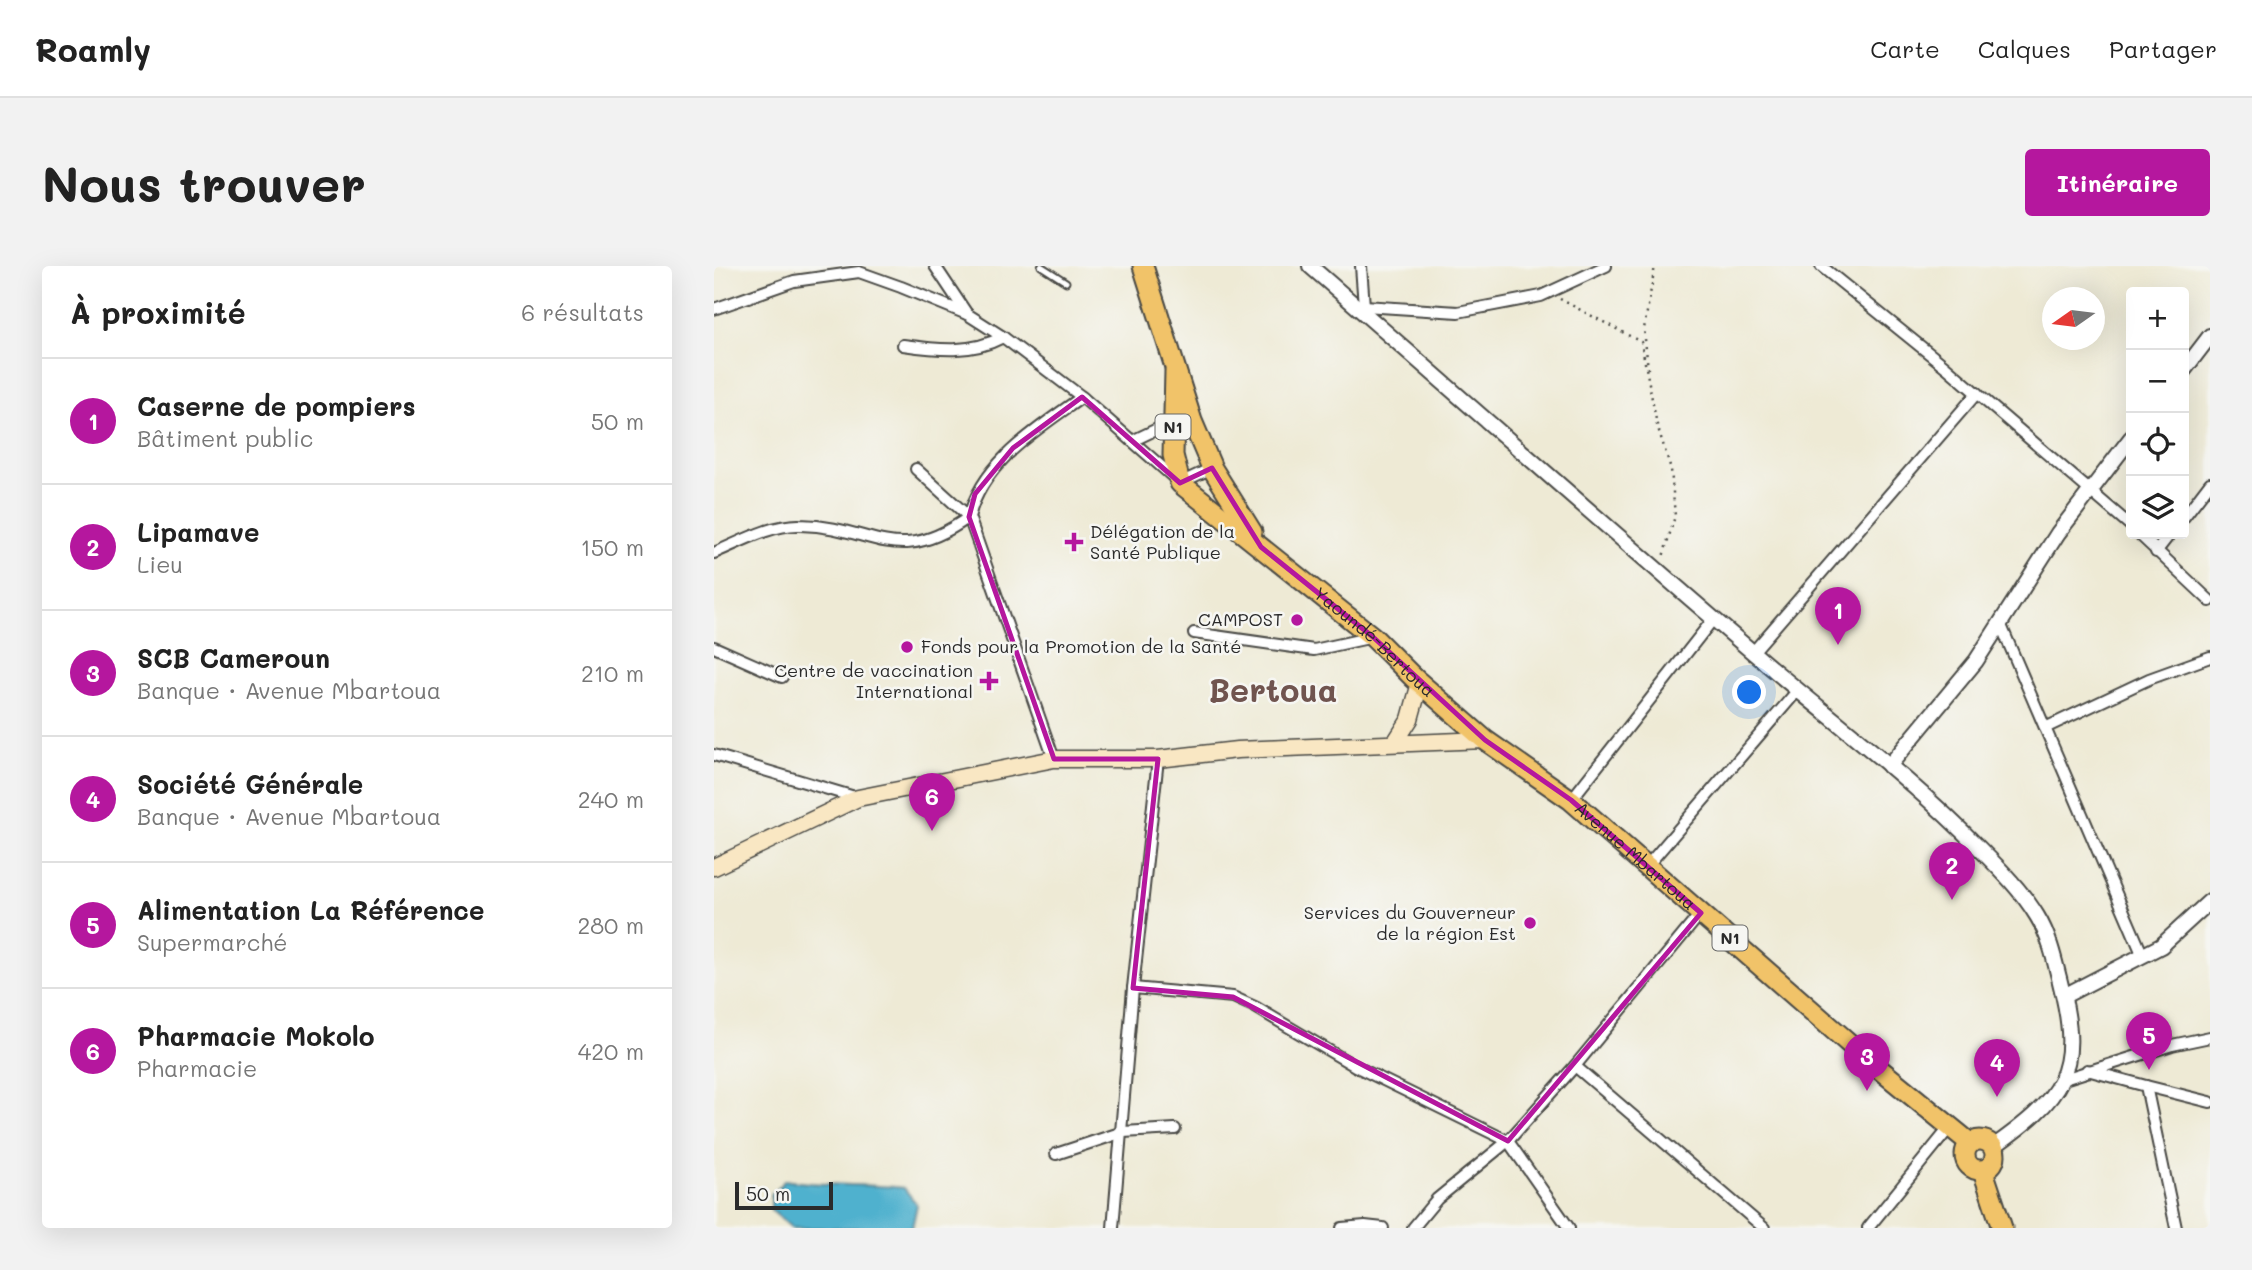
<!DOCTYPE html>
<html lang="fr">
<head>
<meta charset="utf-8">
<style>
	:root { --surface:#fff; --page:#f2f2f2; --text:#222; --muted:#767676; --line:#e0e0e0; --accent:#b5179e }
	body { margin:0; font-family:Mali,sans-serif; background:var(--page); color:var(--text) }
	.controls { position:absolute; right:21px; top:21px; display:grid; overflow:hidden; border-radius:7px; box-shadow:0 7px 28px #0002 }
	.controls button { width:63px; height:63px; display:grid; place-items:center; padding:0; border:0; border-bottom:2px solid var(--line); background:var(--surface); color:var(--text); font:35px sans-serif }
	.compass { position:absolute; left:1328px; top:21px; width:63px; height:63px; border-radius:50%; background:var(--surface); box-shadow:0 7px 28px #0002; rotate:256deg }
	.scale { position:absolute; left:21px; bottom:18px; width:98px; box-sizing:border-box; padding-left:7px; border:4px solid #2b2b2b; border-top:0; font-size:19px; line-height:24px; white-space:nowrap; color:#2b2b2b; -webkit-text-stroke:5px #f6f6f2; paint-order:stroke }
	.you { position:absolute; left:1036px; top:427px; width:24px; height:24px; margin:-18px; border:5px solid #fff; border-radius:50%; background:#1a73e8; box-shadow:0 0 0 10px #1a73e833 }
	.badge { display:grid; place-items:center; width:46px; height:46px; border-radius:50%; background:var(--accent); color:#fff; font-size:23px; font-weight:700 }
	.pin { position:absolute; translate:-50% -58px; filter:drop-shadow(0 2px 4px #0008) }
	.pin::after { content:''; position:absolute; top:37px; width:24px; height:21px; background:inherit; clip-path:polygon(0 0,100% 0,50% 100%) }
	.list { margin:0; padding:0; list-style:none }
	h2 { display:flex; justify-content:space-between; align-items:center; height:91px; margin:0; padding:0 28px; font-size:30px }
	h2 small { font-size:23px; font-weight:400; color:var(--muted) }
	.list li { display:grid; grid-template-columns:46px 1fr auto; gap:21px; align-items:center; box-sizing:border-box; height:126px; padding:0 28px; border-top:2px solid var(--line) }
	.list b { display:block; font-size:26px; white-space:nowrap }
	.list p { margin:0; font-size:23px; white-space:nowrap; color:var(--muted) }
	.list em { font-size:23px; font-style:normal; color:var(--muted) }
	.icon { flex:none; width:38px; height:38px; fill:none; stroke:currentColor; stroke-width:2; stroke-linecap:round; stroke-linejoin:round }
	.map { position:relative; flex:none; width:1496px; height:962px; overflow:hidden; border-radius:7px }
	header { display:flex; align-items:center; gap:42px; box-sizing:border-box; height:98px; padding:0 35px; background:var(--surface); border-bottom:2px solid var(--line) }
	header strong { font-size:33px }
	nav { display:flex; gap:38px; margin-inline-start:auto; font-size:24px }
	.intro { display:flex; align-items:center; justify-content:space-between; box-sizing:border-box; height:168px; padding:0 42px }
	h1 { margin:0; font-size:49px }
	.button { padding:18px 32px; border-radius:7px; background:var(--accent); color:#fff; font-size:24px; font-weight:700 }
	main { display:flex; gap:42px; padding:0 42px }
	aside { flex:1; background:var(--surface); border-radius:7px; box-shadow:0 7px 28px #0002 }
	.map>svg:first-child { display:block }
	.water { fill:#4fb1ce; stroke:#3d6e7c; stroke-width:2 }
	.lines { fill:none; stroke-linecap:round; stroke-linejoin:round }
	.service-casing { stroke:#484844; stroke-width:9 }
	.minor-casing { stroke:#484844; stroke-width:14 }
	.tertiary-casing { stroke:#484844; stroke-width:18 }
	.secondary-casing { stroke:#484844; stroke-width:19 }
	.trunk-casing { stroke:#484844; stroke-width:23 }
	.path { stroke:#484844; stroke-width:2.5; stroke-dasharray:2 5; stroke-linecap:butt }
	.service { stroke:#fff; stroke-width:5 }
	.minor { stroke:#fff; stroke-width:10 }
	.tertiary { stroke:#fff; stroke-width:14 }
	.secondary { stroke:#f9e7c3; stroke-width:16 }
	.trunk { stroke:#f1c369; stroke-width:19 }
	.marked { fill:none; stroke:#b5179e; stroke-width:5; stroke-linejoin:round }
	.poi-dot { fill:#b5179e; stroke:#f6f6f2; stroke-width:2.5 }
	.labels { text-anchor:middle; stroke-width:5; stroke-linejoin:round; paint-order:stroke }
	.shield { fill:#f6f6f2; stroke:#686867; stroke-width:2 }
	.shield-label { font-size:16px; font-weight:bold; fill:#2b2b2b }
	.poi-label { font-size:18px; fill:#2b2b2b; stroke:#f6f6f2; text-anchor:end }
	.street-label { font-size:18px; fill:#2b2b2b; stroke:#f6f6f2 }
	.town-label { font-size:32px; font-weight:bold; fill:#70544f; stroke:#f6f6f2 }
</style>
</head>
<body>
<header>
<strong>Roamly</strong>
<nav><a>Carte</a><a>Calques</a><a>Partager</a></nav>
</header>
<div class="intro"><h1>Nous trouver</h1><a class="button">Itinéraire</a></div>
<main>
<aside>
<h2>À proximité<small>6 résultats</small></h2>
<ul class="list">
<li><span class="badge">1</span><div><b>Caserne de pompiers</b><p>Bâtiment public</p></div><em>50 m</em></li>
<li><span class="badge">2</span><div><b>Lipamave</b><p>Lieu</p></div><em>150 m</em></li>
<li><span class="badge">3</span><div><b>SCB Cameroun</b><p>Banque · Avenue Mbartoua</p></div><em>210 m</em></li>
<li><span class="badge">4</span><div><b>Société Générale</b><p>Banque · Avenue Mbartoua</p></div><em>240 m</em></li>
<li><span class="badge">5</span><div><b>Alimentation La Référence</b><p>Supermarché</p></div><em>280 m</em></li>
<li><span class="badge">6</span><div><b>Pharmacie Mokolo</b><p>Pharmacie</p></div><em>420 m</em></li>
</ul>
</aside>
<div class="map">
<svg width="1496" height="962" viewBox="0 0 1496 962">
	<rect width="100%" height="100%" fill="#f6f6f2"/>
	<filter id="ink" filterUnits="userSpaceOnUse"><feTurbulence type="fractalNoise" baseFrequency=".0143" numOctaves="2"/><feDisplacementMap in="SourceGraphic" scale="14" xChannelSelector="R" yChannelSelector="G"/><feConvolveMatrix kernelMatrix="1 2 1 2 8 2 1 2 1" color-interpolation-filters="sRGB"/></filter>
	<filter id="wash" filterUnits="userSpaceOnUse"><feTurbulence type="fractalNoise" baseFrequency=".00686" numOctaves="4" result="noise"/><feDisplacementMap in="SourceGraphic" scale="28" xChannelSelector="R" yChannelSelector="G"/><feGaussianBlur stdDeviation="1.57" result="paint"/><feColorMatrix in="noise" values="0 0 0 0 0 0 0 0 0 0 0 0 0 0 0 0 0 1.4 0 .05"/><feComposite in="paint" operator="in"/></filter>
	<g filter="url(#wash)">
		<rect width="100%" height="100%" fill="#eeead5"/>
		<path class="water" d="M71,914C111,921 150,917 190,922L203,939L198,962H78L57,944V929Z"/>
	</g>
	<g filter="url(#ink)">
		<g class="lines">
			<defs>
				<polyline id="service" points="327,0 352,16"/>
				<g id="minor">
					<polyline points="221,0 253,48"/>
					<polyline points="647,0 650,40"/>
					<polyline points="1107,0 1232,101 1417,260"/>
					<polyline points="0,43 80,15 145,6 187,21 253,48 289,71 368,131 466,217 498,202"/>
					<polyline points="649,46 650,40 744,46 827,30 892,0"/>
					<path d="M189,79C224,84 257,88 289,71"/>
					<polyline points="418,175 462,154"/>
					<polyline points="1470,251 1496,217"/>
					<polyline points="1425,268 1496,335"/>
					<polyline points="1442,286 1456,268"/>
					<path d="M0,287C26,276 58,258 86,259C160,260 181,304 255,251L202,203"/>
					<polyline points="1286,357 1429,690"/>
					<polyline points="480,367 600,384 659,371"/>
					<polyline points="0,381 68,411"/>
					<polyline points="1039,386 1263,127"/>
					<polyline points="1331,462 1435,413 1496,391"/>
					<polyline points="0,489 144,532"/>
					<path d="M340,493L255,251C269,195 324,163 368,131"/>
					<polyline points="857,534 1000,352"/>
					<polyline points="933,600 1084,424"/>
					<polyline points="419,722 519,731 541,741 641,800 794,875 855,962"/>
					<polyline points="861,800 1050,962"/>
					<polyline points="1373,804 1432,820 1462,962"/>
					<polyline points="1350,813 1458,779 1496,771"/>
					<polyline points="1432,820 1496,836"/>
					<polyline points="342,888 409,866 461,863"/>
					<polyline points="399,962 419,722 444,493"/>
					<polyline points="628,962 651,960 669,962"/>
					<polyline points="699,962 723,933 794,875 861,800 987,647"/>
					<polyline points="1154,962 1236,861"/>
				</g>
				<g id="tertiary">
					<path d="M596,0C747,131 896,265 1049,395C1122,457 1199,514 1266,583C1286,603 1308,625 1323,650C1336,671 1341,696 1347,720C1369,806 1348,832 1279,881"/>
					<polyline points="1470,104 1496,70"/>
					<polyline points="1175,500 1262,395 1344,267 1417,172"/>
					<polyline points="1350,730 1447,680 1496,635"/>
				</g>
				<g id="secondary">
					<polyline points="682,475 696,453 706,417 700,412"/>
					<polyline points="0,601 144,532 340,493 444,493 523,484 771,474"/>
				</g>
				<g id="trunk">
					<polyline points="429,0 478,155 498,202 538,266"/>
					<path id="s1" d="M461,105L459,189L466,217L659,371L700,412L771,474L857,534L1153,793L1256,877"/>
					<circle cx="1266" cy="889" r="15"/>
					<polyline points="1269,905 1288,962"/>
				</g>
			</defs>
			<use href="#service" class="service-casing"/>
			<use href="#minor" class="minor-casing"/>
			<use href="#tertiary" class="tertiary-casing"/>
			<use href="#secondary" class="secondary-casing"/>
			<use href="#trunk" class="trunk-casing"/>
			<g class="path">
				<polyline points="846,33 927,76 943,159 957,203 961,250 949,291"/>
				<polyline points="934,103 930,63 941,0"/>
			</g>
			<use href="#service" class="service"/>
			<use href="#minor" class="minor"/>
			<use href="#tertiary" class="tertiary"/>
			<use href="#secondary" class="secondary"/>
			<use href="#trunk" class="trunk"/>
		</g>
	</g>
	<path class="marked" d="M368,131L466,217L498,202L547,281L659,371L771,474L857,534L987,647L794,875L519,731L419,722L444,493H340L255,251L261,228L299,182Z"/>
	<g class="poi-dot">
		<path d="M356.5 265.5h7v7h7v7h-7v7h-7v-7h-7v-7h7z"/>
		<circle cx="583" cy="354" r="7"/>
		<circle cx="193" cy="381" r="7"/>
		<path d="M271.5 404.5h7v7h7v7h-7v7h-7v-7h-7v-7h7z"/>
		<circle cx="816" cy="657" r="7"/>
	</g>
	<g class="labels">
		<g class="shield">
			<rect x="441.5" y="148.5" width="35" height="25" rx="5"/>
			<rect x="998.5" y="659.5" width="35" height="25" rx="5"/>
		</g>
		<g class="shield-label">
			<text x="459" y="167">N1</text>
			<text x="1016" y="678">N1</text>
		</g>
		<g class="poi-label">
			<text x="376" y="272" text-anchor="start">Délégation de la<tspan x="376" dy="21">Santé Publique</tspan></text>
			<text x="569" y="360">CAMPOST</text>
			<text x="207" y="387" text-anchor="start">Fonds pour la Promotion de la Santé</text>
			<text x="259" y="411">Centre de vaccination<tspan x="259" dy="21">International</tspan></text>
			<text x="802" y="653">Services du Gouverneur<tspan x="802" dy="21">de la région Est</tspan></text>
		</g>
		<g class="street-label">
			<text dy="6" stroke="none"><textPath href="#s1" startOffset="364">Yaoundé-Bertoua</textPath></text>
			<text dy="6" stroke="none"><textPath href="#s1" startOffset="702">Avenue Mbartoua</textPath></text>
		</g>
		<g class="town-label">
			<text x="559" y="436">Bertoua</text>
		</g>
	</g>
</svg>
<div class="controls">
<button>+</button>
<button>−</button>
<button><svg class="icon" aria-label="locate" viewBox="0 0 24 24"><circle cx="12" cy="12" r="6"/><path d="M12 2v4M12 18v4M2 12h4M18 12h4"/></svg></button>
<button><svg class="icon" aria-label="layers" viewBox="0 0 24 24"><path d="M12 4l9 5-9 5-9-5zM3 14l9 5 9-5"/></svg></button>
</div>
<svg class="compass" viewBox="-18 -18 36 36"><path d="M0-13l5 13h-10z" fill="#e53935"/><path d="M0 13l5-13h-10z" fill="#767676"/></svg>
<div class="scale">50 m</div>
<div class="you"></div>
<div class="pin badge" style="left:1124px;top:379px">1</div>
<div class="pin badge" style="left:1238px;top:634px">2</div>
<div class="pin badge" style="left:1153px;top:825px">3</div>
<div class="pin badge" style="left:1283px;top:831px">4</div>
<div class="pin badge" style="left:1435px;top:804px">5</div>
<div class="pin badge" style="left:218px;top:565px">6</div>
</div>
</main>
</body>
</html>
